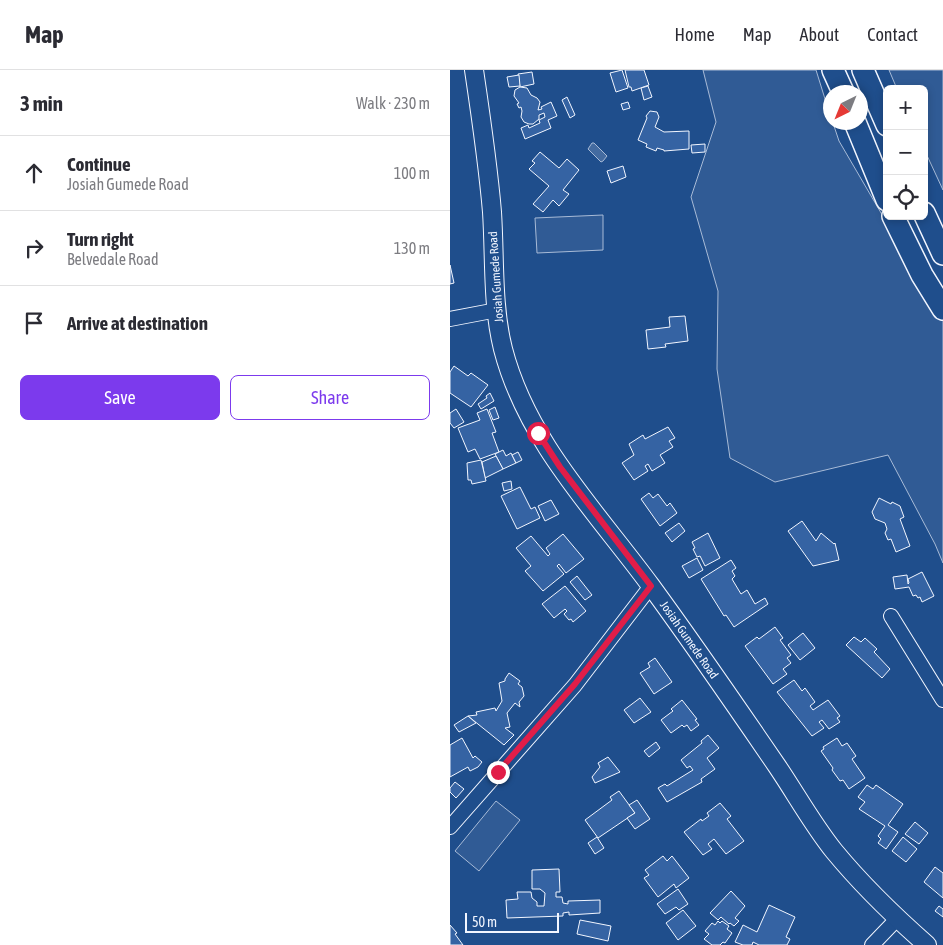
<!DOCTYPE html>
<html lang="en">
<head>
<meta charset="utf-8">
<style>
	:root { --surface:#fff; --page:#f7f7f7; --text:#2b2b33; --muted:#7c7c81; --line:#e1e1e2; --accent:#7c3aed }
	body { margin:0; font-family:"Asap Condensed",sans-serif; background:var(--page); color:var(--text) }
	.controls { position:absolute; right:15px; top:15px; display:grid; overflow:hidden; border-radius:8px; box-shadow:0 2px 8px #0003 }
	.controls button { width:45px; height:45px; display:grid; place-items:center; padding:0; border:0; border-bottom:1px solid var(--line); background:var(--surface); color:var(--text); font:25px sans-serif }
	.compass { position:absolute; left:373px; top:15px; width:45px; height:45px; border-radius:50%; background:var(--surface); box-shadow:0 2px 8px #0003; rotate:223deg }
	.scale { position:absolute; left:15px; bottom:12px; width:94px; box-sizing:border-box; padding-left:5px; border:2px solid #f2f6ff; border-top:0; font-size:14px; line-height:18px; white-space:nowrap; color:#f2f6ff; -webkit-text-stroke:4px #1f4e8c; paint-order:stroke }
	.stop { position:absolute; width:15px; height:15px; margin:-11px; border:4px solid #e11d48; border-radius:50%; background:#fff }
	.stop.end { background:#e11d48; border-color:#fff; box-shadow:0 1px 5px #0008 }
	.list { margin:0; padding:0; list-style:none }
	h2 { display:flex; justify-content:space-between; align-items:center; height:65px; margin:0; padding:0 20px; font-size:21px }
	h2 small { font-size:16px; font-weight:400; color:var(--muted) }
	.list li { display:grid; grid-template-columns:32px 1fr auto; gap:15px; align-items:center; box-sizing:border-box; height:75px; padding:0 20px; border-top:1px solid var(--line) }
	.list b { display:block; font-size:19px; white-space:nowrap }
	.list p { margin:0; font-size:16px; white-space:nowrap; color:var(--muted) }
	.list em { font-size:16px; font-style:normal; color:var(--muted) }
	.actions { display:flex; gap:10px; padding:15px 20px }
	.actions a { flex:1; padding:11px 0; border:1px solid var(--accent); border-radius:8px; text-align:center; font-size:18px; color:var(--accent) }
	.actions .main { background:var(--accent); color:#fff }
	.icon { flex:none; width:28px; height:28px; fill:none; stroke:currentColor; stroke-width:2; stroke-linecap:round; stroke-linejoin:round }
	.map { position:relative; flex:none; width:493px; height:875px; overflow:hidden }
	header { display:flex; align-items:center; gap:30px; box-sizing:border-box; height:70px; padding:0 25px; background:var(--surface); border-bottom:1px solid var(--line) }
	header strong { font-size:24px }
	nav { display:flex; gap:28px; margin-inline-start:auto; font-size:18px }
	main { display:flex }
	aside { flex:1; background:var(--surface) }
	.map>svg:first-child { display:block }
	.built { fill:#305b95; stroke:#a8bbd7 }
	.water { fill:#446ba0; stroke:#a8bbd7 }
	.building { fill:#3563a3; stroke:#f2f6ff }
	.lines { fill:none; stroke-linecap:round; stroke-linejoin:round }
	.minor-casing { stroke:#f2f6ff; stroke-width:16 }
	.major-casing { stroke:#f2f6ff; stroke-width:20 }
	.highway-casing { stroke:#f2f6ff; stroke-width:24 }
	.minor { stroke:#1f4e8c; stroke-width:14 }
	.major { stroke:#1f4e8c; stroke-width:18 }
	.highway { stroke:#1f4e8c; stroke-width:21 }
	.route { stroke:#e11d48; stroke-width:6 }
	.labels { text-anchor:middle; stroke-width:4; stroke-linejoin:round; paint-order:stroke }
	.street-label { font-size:12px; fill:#f2f6ff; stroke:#1f4e8c }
</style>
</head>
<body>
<header>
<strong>Map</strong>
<nav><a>Home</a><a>Map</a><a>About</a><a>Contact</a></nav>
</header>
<main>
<aside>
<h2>3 min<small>Walk · 230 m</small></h2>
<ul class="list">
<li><svg class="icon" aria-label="ahead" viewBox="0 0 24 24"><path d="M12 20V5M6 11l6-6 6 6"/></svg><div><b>Continue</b><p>Josiah Gumede Road</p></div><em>100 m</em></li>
<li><svg class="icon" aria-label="right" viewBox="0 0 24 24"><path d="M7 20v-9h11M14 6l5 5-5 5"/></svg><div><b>Turn right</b><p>Belvedale Road</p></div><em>130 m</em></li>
<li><svg class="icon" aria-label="arrive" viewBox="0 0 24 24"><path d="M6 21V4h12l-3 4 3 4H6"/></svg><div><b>Arrive at destination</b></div></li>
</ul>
<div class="actions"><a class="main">Save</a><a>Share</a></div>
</aside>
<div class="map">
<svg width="493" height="875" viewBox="0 0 493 875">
	<rect width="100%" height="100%" fill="#1f4e8c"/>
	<g class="built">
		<polygon points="253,0 366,0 380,45 380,52 383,53 389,71 493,249 493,493 485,474 438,385 325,412 280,388 267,299 268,221 241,127 266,52"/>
		<polygon points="439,0 493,0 493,120 474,79 474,19 447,19"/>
		<polygon points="153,145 153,180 87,183 85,148"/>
		<polygon points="46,731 70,750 29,801 5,781"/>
	</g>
	<polygon class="water" points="142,73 144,73 157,86 153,91 151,92 138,79"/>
	<g class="building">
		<polygon points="172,0 178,18 166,22 160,3"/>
		<polygon points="175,0 194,0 199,15 182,21 181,17 179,17"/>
		<polygon points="82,2 84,14 70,17 68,4"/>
		<polygon points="69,5 70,16 59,17 57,7"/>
		<polygon points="198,16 202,27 194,30 191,18"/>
		<polygon points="70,17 77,18 81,25 87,28 90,32 88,40 92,39 91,37 101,32 107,46 98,50 101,58 75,69 71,58 78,55 79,58 90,53 89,50 95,47 94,43 89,45 89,49 83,54 79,54 74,52 71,47 72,41 71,37 69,38 67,34 69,33 64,26 65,20"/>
		<polygon points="117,27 125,45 120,48 112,30"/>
		<polygon points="178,32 180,38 173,40 171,34"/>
		<polygon points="200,41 207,42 209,47 205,57 214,62 239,61 239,79 214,81 214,80 207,78 206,81 196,77 197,74 188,70 197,48 196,46"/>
		<polygon points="255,74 255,82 242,83 241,75"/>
		<polygon points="90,82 109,98 117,89 129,100 113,120 119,124 109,136 103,130 93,142 83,134 99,116 79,99 85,93 82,91"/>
		<polygon points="173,96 176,107 161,113 157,101"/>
		<polygon points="0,195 4,213 0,214"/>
		<polygon points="235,246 238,271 215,274 216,277 198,279 196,260 220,257 219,247"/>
		<polygon points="4,296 18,306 21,303 38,315 21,337 0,323 0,302"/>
		<polygon points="40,323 44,331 31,339 28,334 37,328 36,326"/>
		<polygon points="45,337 49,348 43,350 39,340"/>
		<polygon points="6,339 14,352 4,358 0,353 0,343"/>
		<polygon points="37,339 46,362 42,363 49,382 30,389 25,379 18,382 8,358 30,350 27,343"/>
		<polygon points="218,357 225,368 219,371 223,377 210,385 215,393 202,401 198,394 195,396 198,401 184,410 172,393 184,385 179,374 193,365 195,369"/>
		<polygon points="53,380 56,386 61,383 66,393 53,399 45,384"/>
		<polygon points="68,382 72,390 66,393 62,385"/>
		<polygon points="46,386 53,399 35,408 32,392"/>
		<polygon points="31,390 36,411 22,414 21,410 18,410 17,393"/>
		<polygon points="61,411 62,419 54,421 52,413"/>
		<polygon points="70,417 81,439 85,437 90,448 67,459 51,426"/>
		<polygon points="199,423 203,428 208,424 217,436 220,433 227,443 210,456 191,429"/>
		<polygon points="429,428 441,434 442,432 450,436 454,447 450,449 460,476 446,482 441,469 438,470 435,463 437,459 435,453 425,449 422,442"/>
		<polygon points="101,430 109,444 95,451 88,436"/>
		<polygon points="352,451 366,471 371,463 384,474 385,473 389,490 363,496 338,461"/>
		<polygon points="229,453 235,461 222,472 215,463"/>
		<polygon points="258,463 270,488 255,496 250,486 247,487 243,479 245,478 242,472"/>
		<polygon points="113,464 134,489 116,503 109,494 107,496 114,504 93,521 75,501 81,496 66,478 81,466 98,486 100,484 96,478"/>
		<polygon points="247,488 253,500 239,508 232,496"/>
		<polygon points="281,490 286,498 282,501 285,506 282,509 291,524 297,520 305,534 315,528 318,534 284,557 276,545 274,546 251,509"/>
		<polygon points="472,502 484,526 472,532 470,527 468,528 466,525 463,526 459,517 445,519 443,507 457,505 458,514 459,513 458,509"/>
		<polygon points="127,506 142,525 135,530 120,512"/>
		<polygon points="115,516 136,541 123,552 121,549 119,550 114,544 117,541 115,539 104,548 92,534"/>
		<polygon points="325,557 333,568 330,570 341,585 337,588 341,593 333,599 337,604 323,614 295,576 307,567 309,569"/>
		<polygon points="353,563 365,578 350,590 338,575"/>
		<polygon points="404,567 411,572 415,568 427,579 424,582 440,599 432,608 396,575"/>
		<polygon points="205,588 222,612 204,624 190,603 200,597 198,593"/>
		<polygon points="59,603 70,611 68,614 72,617 74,626 69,632 70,637 65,633 57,643 60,657 55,658 64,665 54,675 18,646 27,645 26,642 45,638 46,641 52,631 49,613 55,611 55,609"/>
		<polygon points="344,610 352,621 355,618 365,632 360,636 363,640 378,630 390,646 387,648 390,652 379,659 372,650 369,652 374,658 362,666 327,622"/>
		<polygon points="190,628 201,642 184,653 174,640"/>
		<polygon points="232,630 247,649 245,650 249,655 241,661 237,655 234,657 232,655 221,663 211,650 223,641 221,639"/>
		<polygon points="18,646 26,653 9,662 4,655"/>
		<polygon points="258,665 269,678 257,688 265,699 251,709 252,712 217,732 208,718 215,714 217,716 243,700 240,696 237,698 231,690 252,673 251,671"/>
		<polygon points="12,668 23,688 25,686 32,692 28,697 20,701 18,697 0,707 0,675"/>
		<polygon points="387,668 392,676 397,673 406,686 402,689 415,708 399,719 393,710 390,711 382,700 383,698 371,681 374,679 373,677"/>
		<polygon points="206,672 210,678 199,687 194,681"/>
		<polygon points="158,687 170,702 145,713 142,707 150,697 148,693"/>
		<polygon points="5,712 14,719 6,728 0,722 0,718"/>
		<polygon points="417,715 423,719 426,715 453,734 438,755 448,762 436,779 428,773 431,769 428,766 435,756 409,739 415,732 408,727"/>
		<polygon points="169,721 185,743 148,768 135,750 162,730 160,727"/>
		<polygon points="187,730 200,749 185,759 177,748 185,743 179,735"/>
		<polygon points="270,733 281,746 277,749 294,771 276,784 264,769 258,774 262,779 253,785 234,762 251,749 252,751 259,746 257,743"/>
		<polygon points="465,752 478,763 469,774 455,764"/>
		<polygon points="147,767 154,778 145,784 138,773"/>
		<polygon points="453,767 467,779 456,792 442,781"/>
		<polygon points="213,786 217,791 222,786 239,808 226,818 224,814 208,827 194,808 199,805 195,800"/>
		<polygon points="485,797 493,803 493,828 474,812"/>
		<polygon points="109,799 110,822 106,822 106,827 112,827 113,833 118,834 118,831 150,830 150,843 119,845 119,842 113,843 113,846 57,848 56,830 68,829 67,822 81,822 82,828 87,832 87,836 94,836 95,823 90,819 82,819 82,800"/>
		<polygon points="228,819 238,834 229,840 226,837 215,844 207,834"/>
		<polygon points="281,821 295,836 285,848 289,851 284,856 280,853 279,854 271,847 268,850 260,843"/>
		<polygon points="319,835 345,847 336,867 340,869 337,875 309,875 303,872 302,875 293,875 285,872 293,855 307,862"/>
		<polygon points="489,836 493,839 493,847 485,841"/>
		<polygon points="233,840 246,856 228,870 216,853"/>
		<polygon points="130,850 161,856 158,871 127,864"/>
		<polygon points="268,851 270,853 272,851 279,856 277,859 282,863 275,873 273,872 270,875 262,875 254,869 259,864 255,861 262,853 265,855"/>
		<polygon points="0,855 7,863 5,864 13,875 0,875"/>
	</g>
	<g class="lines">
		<defs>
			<g id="minor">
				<polyline points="0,249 47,240"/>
				<polyline points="441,546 493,630"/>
				<polyline points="0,757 125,615 201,516"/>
				<polyline points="422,875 447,849"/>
			</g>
			<path id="major" d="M24,0C31,47 38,94 42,142C45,188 42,235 53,279C77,372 146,441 201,516C244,575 286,636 327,696C346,724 363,755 384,781C412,815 444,846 477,875"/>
			<g id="highway">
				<polyline points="383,0 393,22"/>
				<polyline points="413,0 437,55"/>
				<polyline points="405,52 437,130"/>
				<polyline points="474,143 493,184"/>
				<polyline points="443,146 472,205 493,239"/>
			</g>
		</defs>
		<use href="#minor" class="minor-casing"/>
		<use href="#major" class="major-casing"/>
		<use href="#highway" class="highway-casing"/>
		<use href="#minor" class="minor"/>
		<use href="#major" class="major"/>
		<use href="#highway" class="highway"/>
	</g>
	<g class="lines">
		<polyline class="route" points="48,702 125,614 201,516 110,397 88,363"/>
	</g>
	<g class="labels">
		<g class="street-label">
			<text transform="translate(46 207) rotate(-94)" y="4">Josiah Gumede Road</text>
			<text transform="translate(239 570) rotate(55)" y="4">Josiah Gumede Road</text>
		</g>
	</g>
</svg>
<div class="controls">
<button>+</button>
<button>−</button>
<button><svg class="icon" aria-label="locate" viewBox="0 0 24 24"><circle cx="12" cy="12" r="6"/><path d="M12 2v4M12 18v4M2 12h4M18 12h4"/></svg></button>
</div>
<svg class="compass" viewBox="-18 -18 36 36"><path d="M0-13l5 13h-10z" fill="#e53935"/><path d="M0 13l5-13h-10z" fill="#7c7c81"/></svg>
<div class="scale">50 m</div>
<div class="stop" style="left:88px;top:363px"></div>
<div class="stop end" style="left:48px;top:702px"></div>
</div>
</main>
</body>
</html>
